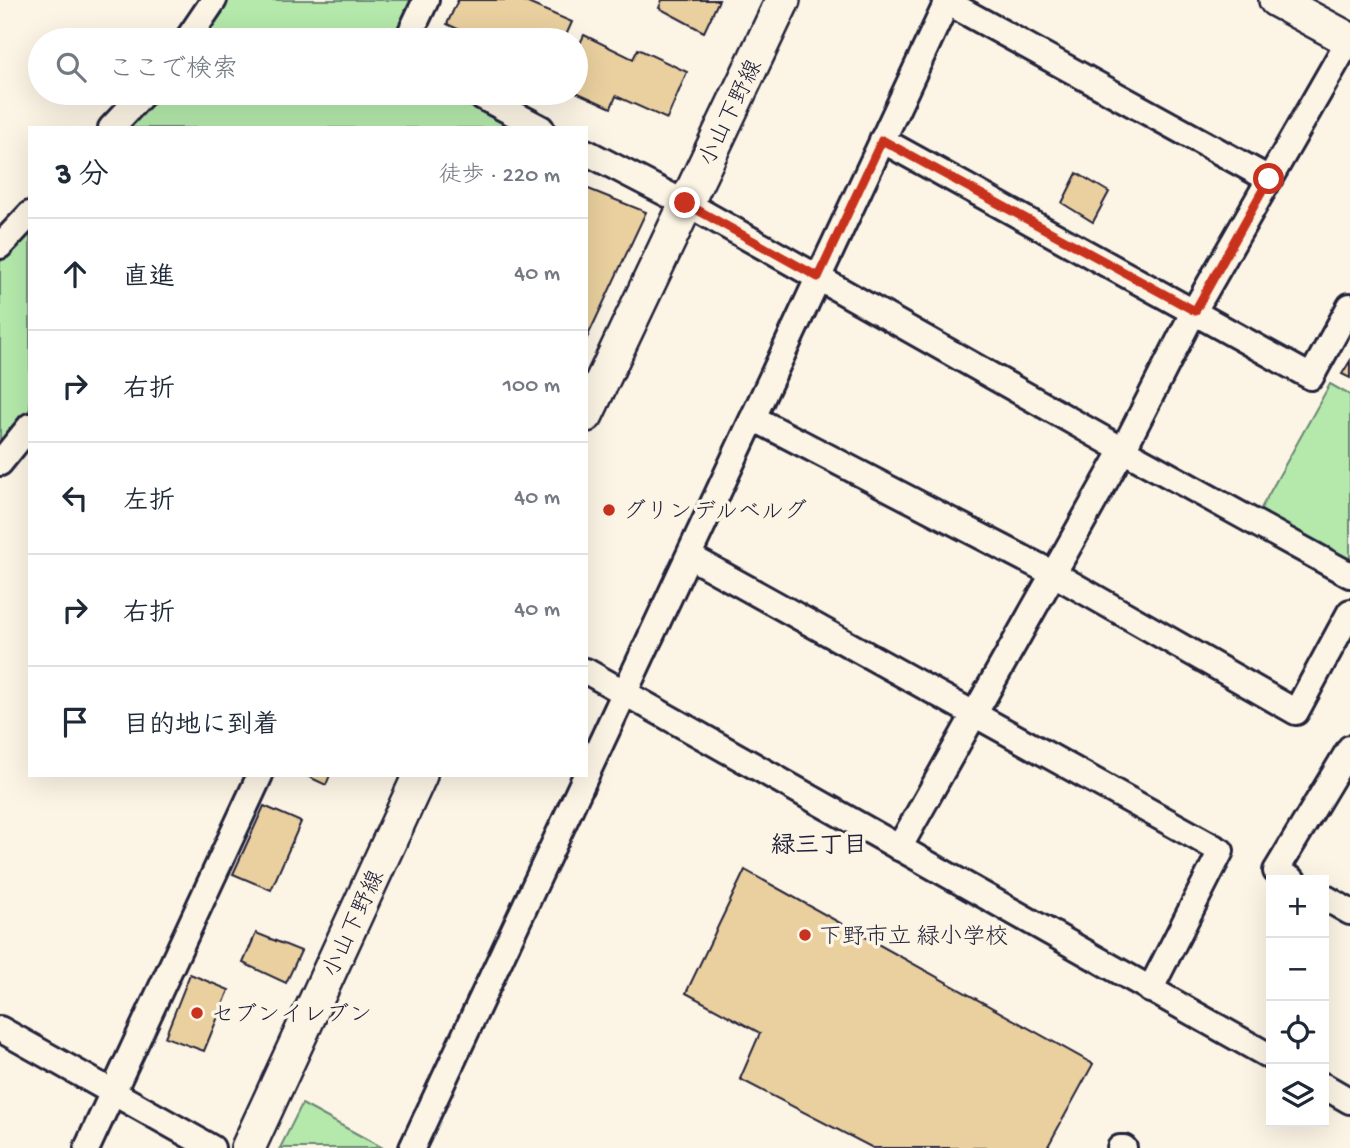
<!DOCTYPE html>
<html lang="ja">
<head>
<meta charset="utf-8">
<style>
	:root { --surface:#fff; --page:#f6f6f7; --text:#1f2937; --muted:#747a83; --line:#e0e1e3 }
	body { margin:0; font-family:"Gochi Hand","Klee One",sans-serif; background:var(--page); color:var(--text) }
	.controls { position:absolute; right:21px; bottom:21px; display:grid; overflow:hidden; border-radius:0px; box-shadow:0 7px 28px #0002 }
	.controls button { width:63px; height:63px; display:grid; place-items:center; padding:0; border:0; border-bottom:2px solid var(--line); background:var(--surface); color:var(--text); font:35px sans-serif }
	.stop { position:absolute; width:21px; height:21px; margin:-16px; border:5px solid #c8321e; border-radius:50%; background:#fff }
	.stop.end { background:#c8321e; border-color:#fff; box-shadow:0 2px 7px #0008 }
	.list { margin:0; padding:0; list-style:none }
	h2 { display:flex; justify-content:space-between; align-items:center; height:91px; margin:0; padding:0 28px; font-size:30px }
	h2 small { font-size:23px; font-weight:400; color:var(--muted) }
	.list li { display:grid; grid-template-columns:46px 1fr auto; gap:21px; align-items:center; box-sizing:border-box; height:112px; padding:0 28px; border-top:2px solid var(--line) }
	.list b { display:block; font-size:26px; white-space:nowrap }
	.list em { font-size:23px; font-style:normal; color:var(--muted) }
	.icon { flex:none; width:38px; height:38px; fill:none; stroke:currentColor; stroke-width:2; stroke-linecap:round; stroke-linejoin:round }
	.map { position:relative; flex:none; width:1350px; height:1148px; overflow:hidden }
	.search { position:absolute; background:var(--surface); box-shadow:0 7px 28px #0002; left:28px; top:28px; width:560px; height:77px; display:flex; align-items:center; gap:18px; box-sizing:border-box; padding:0 24px; border-radius:38px; color:var(--muted); font-size:26px }
	.panel { position:absolute; background:var(--surface); box-shadow:0 7px 28px #0002; left:28px; top:126px; width:560px; height:651px; border-radius:0px }
	.map>svg:first-child { display:block }
	.green { fill:#b4e9ab; stroke:#6b8673; stroke-width:2 }
	.building { fill:#ead09f; stroke:#22223b; stroke-width:2 }
	.lines { fill:none; stroke-linecap:round; stroke-linejoin:round }
	.street-casing { stroke:#22223b; stroke-width:30 }
	.secondary-casing { stroke:#22223b; stroke-width:38 }
	.street { stroke:#fcf5e5; stroke-width:24 }
	.secondary { stroke:#fcf5e5; stroke-width:33 }
	.route { stroke:#c8321e; stroke-width:9 }
	.poi-dot { fill:#c8321e; stroke:#fcf5e5; stroke-width:2.5 }
	.labels { text-anchor:middle; stroke-width:7; stroke-linejoin:round; paint-order:stroke }
	.street-label { font-size:23px; fill:#22223b; stroke:#fcf5e5 }
	.poi-label { font-size:23px; fill:#22223b; stroke:#fcf5e5; text-anchor:start }
	.neighbourhood-label { font-size:24px; font-weight:bold; fill:#22223b; stroke:#fcf5e5 }
</style>
</head>
<body>
<div class="map">
<svg width="1350" height="1148" viewBox="0 0 1350 1148">
	<rect width="100%" height="100%" fill="#fcf5e5"/>
	<filter id="ink" filterUnits="userSpaceOnUse"><feTurbulence type="fractalNoise" baseFrequency=".0143" numOctaves="2"/><feDisplacementMap in="SourceGraphic" scale="14" xChannelSelector="R" yChannelSelector="G"/><feConvolveMatrix kernelMatrix="1 2 1 2 8 2 1 2 1" color-interpolation-filters="sRGB"/></filter>
	<g filter="url(#ink)">
		<g class="green">
			<polygon points="224,0 413,0 394,40 198,40"/>
			<polygon points="158,93 450,93 516,128 126,128"/>
			<polygon points="30,231 30,409 0,446 0,262"/>
			<polygon points="1330,384 1350,395 1350,560 1260,510"/>
			<polygon points="302,1104 383,1148 280,1148"/>
		</g>
		<g class="building">
			<polygon points="458,0 521,0 572,22 564,40 481,40 447,24"/>
			<polygon points="662,0 719,0 704,32 659,8"/>
			<polygon points="584,35 633,59 638,49 687,72 667,119 616,96 611,108 576,92 576,52"/>
			<polygon points="1077,173 1109,192 1093,222 1062,203"/>
			<polygon points="586,188 646,212 586,340"/>
			<polygon points="1350,361 1350,378 1342,374"/>
			<polygon points="305,775 330,775 326,785"/>
			<polygon points="264,806 301,822 271,890 233,874"/>
			<polygon points="745,870 1093,1064 1047,1148 873,1148 740,1079 760,1033 686,993"/>
			<polygon points="256,933 301,951 286,983 243,963"/>
			<polygon points="190,974 229,990 204,1051 165,1037"/>
		</g>
		<g class="lines">
			<defs>
				<g id="street">
					<polyline points="947,2 1269,179"/>
					<polyline points="187,40 214,0"/>
					<polyline points="407,40 426,0"/>
					<polyline points="475,93 541,128"/>
					<polyline points="111,128 144,93"/>
					<polyline points="882,140 1311,377 1350,306"/>
					<polyline points="586,152 702,212 1123,450 1194,311 1349,40"/>
					<polyline points="0,246 30,214"/>
					<polyline points="755,419 1054,574 1296,712 1350,612"/>
					<polyline points="0,463 30,426"/>
					<polyline points="689,556 1221,851 1150,990"/>
					<polyline points="586,671 1271,1057"/>
					<polyline points="899,848 1123,450 1350,575"/>
					<polyline points="1293,880 1276,871 1350,748"/>
					<polyline points="1324,897 1350,912"/>
					<polyline points="0,1029 212,1148"/>
					<polyline points="1324,1086 1350,1101"/>
					<polyline points="87,1148 260,775"/>
					<polyline points="412,1148 948,0"/>
					<polyline points="1120,1148 1124,1148"/>
				</g>
				<g id="secondary">
					<polyline points="1276,0 1350,40"/>
					<polyline points="586,415 783,0"/>
					<polyline points="248,1148 420,775"/>
				</g>
			</defs>
			<use href="#street" class="street-casing"/>
			<use href="#secondary" class="secondary-casing"/>
			<use href="#street" class="street"/>
			<use href="#secondary" class="secondary"/>
		</g>
	</g>
	<g class="lines" filter="url(#ink)">
		<polyline class="route" points="685,203 818,277 882,140 1195,311 1269,179"/>
	</g>
	<g class="poi-dot">
		<circle cx="609" cy="510" r="7"/>
		<circle cx="805" cy="935" r="7"/>
		<circle cx="197" cy="1013" r="7"/>
	</g>
	<g class="labels">
		<g class="street-label">
			<text transform="translate(729 112) rotate(-64)" y="8">小山下野線</text>
			<text transform="translate(352 923) rotate(-65)" y="8">小山下野線</text>
		</g>
		<g class="poi-label">
			<text x="623" y="518">グリンデルベルグ</text>
			<text x="819" y="943">下野市立 緑小学校</text>
			<text x="211" y="1021">セブンイレブン</text>
		</g>
		<g class="neighbourhood-label">
			<text x="819" y="852">緑三丁目</text>
		</g>
	</g>
</svg>
<div class="controls">
<button>+</button>
<button>−</button>
<button><svg class="icon" aria-label="locate" viewBox="0 0 24 24"><circle cx="12" cy="12" r="6"/><path d="M12 2v4M12 18v4M2 12h4M18 12h4"/></svg></button>
<button><svg class="icon" aria-label="layers" viewBox="0 0 24 24"><path d="M12 4l9 5-9 5-9-5zM3 14l9 5 9-5"/></svg></button>
</div>
<div class="stop" style="left:1269px;top:179px"></div>
<div class="stop end" style="left:685px;top:203px"></div>
<div class="search"><svg class="icon" aria-label="search" viewBox="0 0 24 24"><circle cx="10" cy="10" r="6"/><path d="M15 15l6 6"/></svg>ここで検索</div>
<section class="panel">
<h2>3 分<small>徒歩 · 220 m</small></h2>
<ul class="list">
<li><svg class="icon" aria-label="ahead" viewBox="0 0 24 24"><path d="M12 20V5M6 11l6-6 6 6"/></svg><div><b>直進</b></div><em>40 m</em></li>
<li><svg class="icon" aria-label="right" viewBox="0 0 24 24"><path d="M7 20v-9h11M14 6l5 5-5 5"/></svg><div><b>右折</b></div><em>100 m</em></li>
<li><svg class="icon" aria-label="left" viewBox="0 0 24 24"><path d="M17 20v-9H6M10 6l-5 5 5 5"/></svg><div><b>左折</b></div><em>40 m</em></li>
<li><svg class="icon" aria-label="right" viewBox="0 0 24 24"><path d="M7 20v-9h11M14 6l5 5-5 5"/></svg><div><b>右折</b></div><em>40 m</em></li>
<li><svg class="icon" aria-label="arrive" viewBox="0 0 24 24"><path d="M6 21V4h12l-3 4 3 4H6"/></svg><div><b>目的地に到着</b></div></li>
</ul>
</section>
</div>
</body>
</html>
